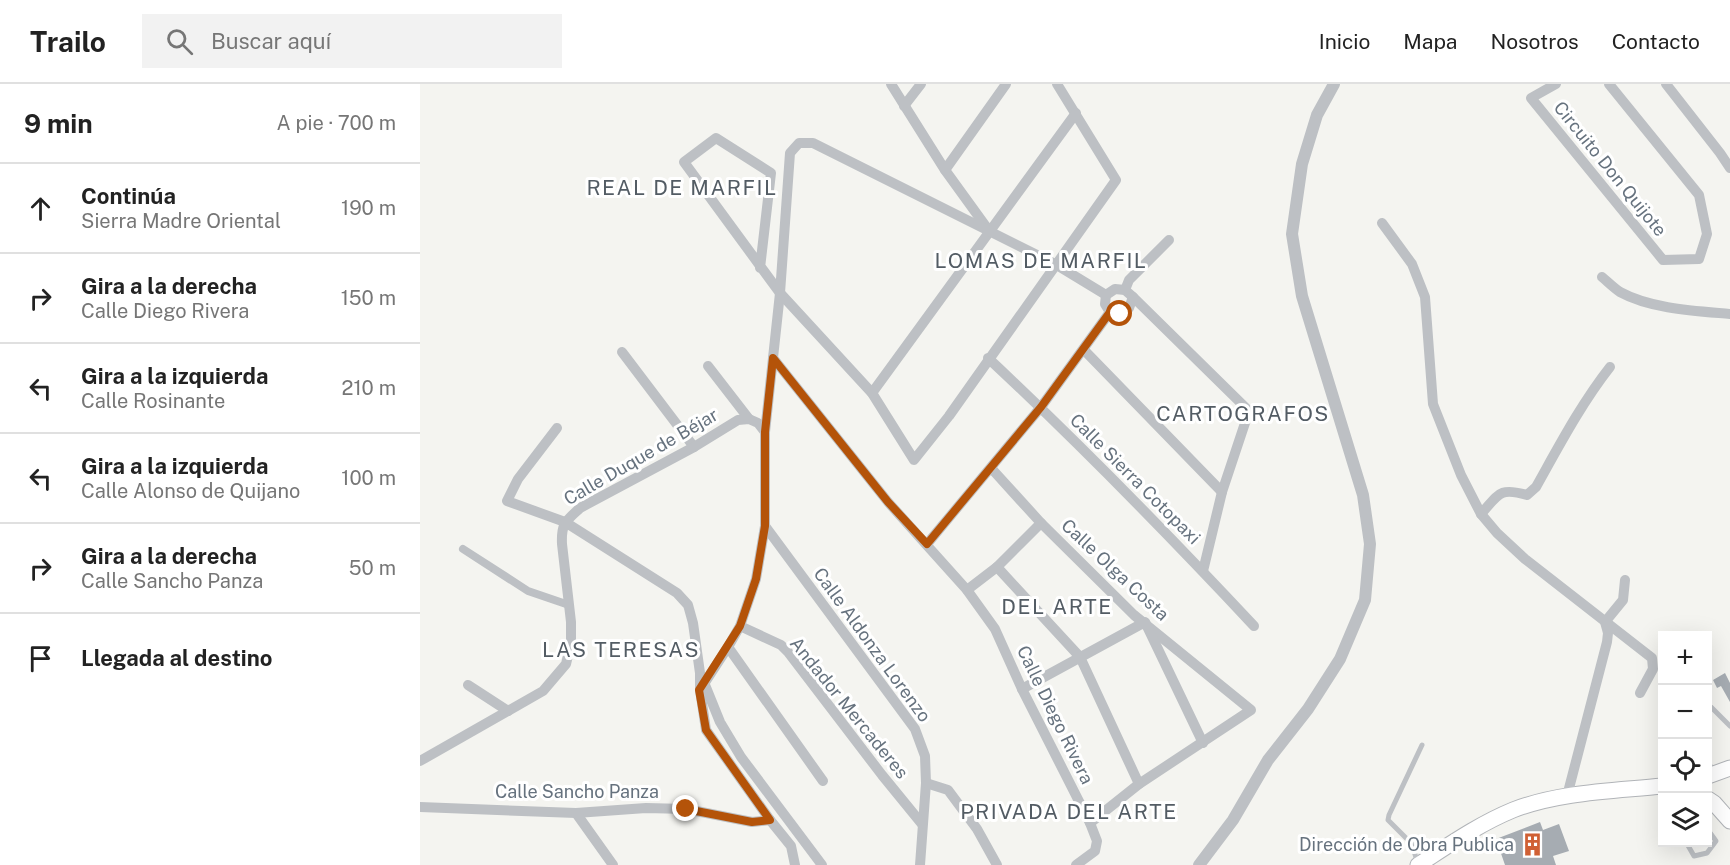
<!DOCTYPE html>
<html lang="es">
<head>
<meta charset="utf-8">
<style>
	:root { --surface:#fff; --page:#f2f2f2; --text:#222; --muted:#767676; --line:#e0e0e0 }
	body { margin:0; font-family:"Public Sans",sans-serif; background:var(--page); color:var(--text) }
	.controls { position:absolute; right:18px; bottom:18px; display:grid; overflow:hidden; border-radius:0px; box-shadow:0 6px 24px #0002 }
	.controls button { width:54px; height:54px; display:grid; place-items:center; padding:0; border:0; border-bottom:2px solid var(--line); background:var(--surface); color:var(--text); font:30px sans-serif }
	.stop { position:absolute; width:18px; height:18px; margin:-14px; border:4px solid #b45309; border-radius:50%; background:#fff }
	.stop.end { background:#b45309; border-color:#fff; box-shadow:0 2px 6px #0008 }
	.list { margin:0; padding:0; list-style:none }
	h2 { display:flex; justify-content:space-between; align-items:center; height:78px; margin:0; padding:0 24px; font-size:26px }
	h2 small { font-size:20px; font-weight:400; color:var(--muted) }
	.list li { display:grid; grid-template-columns:39px 1fr auto; gap:18px; align-items:center; box-sizing:border-box; height:90px; padding:0 24px; border-top:2px solid var(--line) }
	.list b { display:block; font-size:22px; white-space:nowrap }
	.list p { margin:0; font-size:20px; white-space:nowrap; color:var(--muted) }
	.list em { font-size:20px; font-style:normal; color:var(--muted) }
	.icon { flex:none; width:33px; height:33px; fill:none; stroke:currentColor; stroke-width:2; stroke-linecap:round; stroke-linejoin:round }
	.map { position:relative; flex:none; width:1310px; height:781px; overflow:hidden }
	header { display:flex; align-items:center; gap:36px; box-sizing:border-box; height:84px; padding:0 30px; background:var(--surface); border-bottom:2px solid var(--line) }
	header strong { font-size:28px }
	nav { display:flex; gap:33px; margin-inline-start:auto; font-size:21px }
	.search { width:420px; height:54px; background:var(--page); display:flex; align-items:center; gap:15px; box-sizing:border-box; padding:0 21px; border-radius:0px; color:var(--muted); font-size:22px }
	main { display:flex }
	aside { flex:1; background:var(--surface) }
	.map>svg:first-child { display:block }
	.building { fill:#a6acb2 }
	.lines { fill:none; stroke-linecap:round; stroke-linejoin:round }
	.primary-casing { stroke:#b1b4b8; stroke-width:17 }
	.service { stroke:#bdc0c4; stroke-width:5 }
	.pedestrian { stroke:#bdc0c4; stroke-width:8 }
	.minor { stroke:#bdc0c4; stroke-width:10 }
	.tertiary { stroke:#bdc0c4; stroke-width:12 }
	.primary { stroke:#fff; stroke-width:15 }
	.route { stroke:#b45309; stroke-width:8 }
	.labels { text-anchor:middle; stroke-width:6; stroke-linejoin:round; paint-order:stroke }
	.street-label { font-size:18px; fill:#66727e; stroke:#fff }
	.poi-label { font-size:18px; fill:#66727e; stroke:#fff; text-anchor:end }
	.quarter-label { font-size:21px; letter-spacing:1.5px; fill:#535c64; stroke:#fff }
</style>
</head>
<body>
<header>
<strong>Trailo</strong>
<div class="search"><svg class="icon" aria-label="search" viewBox="0 0 24 24"><circle cx="10" cy="10" r="6"/><path d="M15 15l6 6"/></svg>Buscar aquí</div>
<nav><a>Inicio</a><a>Mapa</a><a>Nosotros</a><a>Contacto</a></nav>
</header>
<main>
<aside>
<h2>9 min<small>A pie · 700 m</small></h2>
<ul class="list">
<li><svg class="icon" aria-label="ahead" viewBox="0 0 24 24"><path d="M12 20V5M6 11l6-6 6 6"/></svg><div><b>Continúa</b><p>Sierra Madre Oriental</p></div><em>190 m</em></li>
<li><svg class="icon" aria-label="right" viewBox="0 0 24 24"><path d="M7 20v-9h11M14 6l5 5-5 5"/></svg><div><b>Gira a la derecha</b><p>Calle Diego Rivera</p></div><em>150 m</em></li>
<li><svg class="icon" aria-label="left" viewBox="0 0 24 24"><path d="M17 20v-9H6M10 6l-5 5 5 5"/></svg><div><b>Gira a la izquierda</b><p>Calle Rosinante</p></div><em>210 m</em></li>
<li><svg class="icon" aria-label="left" viewBox="0 0 24 24"><path d="M17 20v-9H6M10 6l-5 5 5 5"/></svg><div><b>Gira a la izquierda</b><p>Calle Alonso de Quijano</p></div><em>100 m</em></li>
<li><svg class="icon" aria-label="right" viewBox="0 0 24 24"><path d="M7 20v-9h11M14 6l5 5-5 5"/></svg><div><b>Gira a la derecha</b><p>Calle Sancho Panza</p></div><em>50 m</em></li>
<li><svg class="icon" aria-label="arrive" viewBox="0 0 24 24"><path d="M6 21V4h12l-3 4 3 4H6"/></svg><div><b>Llegada al destino</b></div></li>
</ul>
</aside>
<div class="map">
<svg width="1310" height="781" viewBox="0 0 1310 781">
	<rect width="100%" height="100%" fill="#f4f4f0"/>
	<g class="building">
		<polygon points="1305,589 1310,599 1310,618 1301,602 1297,604 1293,596"/>
		<polygon points="1120,738 1123,746 1139,740 1149,767 1133,772 1136,781 1085,781 1076,755"/>
	</g>
	<g class="lines">
		<defs>
			<g id="primary">
				<polyline points="1288,692 1310,684"/>
				<polyline points="1288,715 1294,719 1310,737"/>
				<path d="M998,781C1029,761 1059,740 1093,726C1139,708 1194,707 1242,702"/>
			</g>
		</defs>
		<use href="#primary" class="primary-casing"/>
		<g class="service">
			<polyline points="1288,624 1291,623 1310,642"/>
			<polyline points="1288,677 1293,688"/>
			<polyline points="1266,758 1274,772 1287,769 1296,757 1288,746"/>
			<polyline points="998,779 991,759 968,736 969,731 1002,661"/>
		</g>
		<polyline class="pedestrian" points="43,465 108,507 149,521"/>
		<g class="minor">
			<polyline points="471,0 525,86 567,144"/>
			<polyline points="1136,0 1111,14 1243,176 1279,175 1287,150 1279,111 1189,0"/>
			<polyline points="1246,0 1300,69 1310,84"/>
			<polyline points="484,22 501,0"/>
			<polyline points="525,86 586,0"/>
			<polyline points="962,139 992,180 1005,213 1013,320 1041,391 1061,430 1077,449 1105,475 1232,574 1233,585 1220,609"/>
			<polyline points="340,184 351,89 296,54 264,78 360,209 452,309 494,376 529,332 696,96 637,0"/>
			<path d="M1182,193C1188,198 1194,204 1200,208C1231,225 1276,227 1310,230"/>
			<polygon points="695,205 705,206 713,213 709,224 701,230 690,228 685,220 686,211"/>
			<polyline points="705,206 709,196 749,156"/>
			<polyline points="713,213 829,327 802,408 783,487"/>
			<polyline points="664,266 802,408"/>
			<polyline points="202,268 274,363"/>
			<polyline points="353,274 468,418 547,506 575,545 602,605 670,739 677,757 675,767 656,781"/>
			<path d="M568,274C660,360 748,450 834,542"/>
			<polyline points="288,282 329,335"/>
			<polyline points="452,309 656,29"/>
			<polyline points="137,344 98,395 87,417 145,438 257,509 268,521 273,539 280,589 280,606 286,646 350,736 371,762 375,781"/>
			<polyline points="571,384 621,439 714,531 831,626 719,700 670,739"/>
			<path d="M1061,430C1079,410 1079,403 1107,411L1116,403C1139,362 1161,320 1190,283"/>
			<polyline points="345,442 495,645 505,672 506,699 500,781"/>
			<polyline points="507,460 621,323 690,228"/>
			<polyline points="577,483 660,573 719,700"/>
			<polyline points="547,506 577,483 621,439"/>
			<polyline points="320,542 361,561 368,568 462,691 502,740"/>
			<polyline points="308,563 403,697"/>
			<polyline points="283,596 300,638 321,673 402,781"/>
			<polyline points="48,601 88,627"/>
			<polyline points="602,605 725,538 783,659"/>
			<polyline points="280,606 308,563 320,542 336,495 345,442 345,348 360,209 370,69 379,59 393,59 635,180 686,211"/>
			<path d="M0,677L123,607L146,580L151,559V538L142,460C141,439 146,437 160,424L274,363L318,336L329,335L338,339L345,348"/>
			<polyline points="506,699 528,706 557,745 577,781"/>
			<polyline points="1147,712 1187,558 1188,549 1185,538 1203,516 1205,496"/>
			<polyline points="0,723 156,729 226,724 266,725 332,738 350,736"/>
			<polyline points="156,729 193,781"/>
		</g>
		<polyline class="tertiary" points="779,781 813,736 848,676 888,625 920,575 945,516 950,460 943,411 882,212 872,150 882,80 897,31 914,0"/>
		<use href="#primary" class="primary"/>
	</g>
	<g class="lines">
		<polyline class="route" points="266,725 332,738 350,736 286,646 279,606 320,542 336,495 345,442 345,348 353,274 468,418 507,460 621,323 690,228 700,230"/>
	</g>
	<defs>
		<symbol id="building-bare" viewBox="-9 -9 18 18"><path d="M-4-6H4V6H1V3H-1V6H-4ZM-2.5-4.3h1.7v1.8h-1.7ZM.8-4.3h1.7v1.8H.8ZM-2.5-1h1.7V.8h-1.7ZM.8-1h1.7V.8H.8Z" fill="#d06034" stroke="#fff" stroke-width="2.5" paint-order="stroke"/></symbol>
	</defs>
	<g fill-rule="evenodd">
		<use href="#building-bare" x="1096" y="744" width="33" height="33"/>
	</g>
	<g class="labels">
		<g class="street-label">
			<text transform="translate(1190 85) rotate(51)" y="6">Circuito Don Quijote</text>
			<text transform="translate(221 373) rotate(-30)" y="6">Calle Duque de Béjar</text>
			<text transform="translate(715 395) rotate(45)" y="6">Calle Sierra Cotopaxi</text>
			<text transform="translate(695 486) rotate(43)" y="6">Calle Olga Costa</text>
			<text transform="translate(452 561) rotate(54)" y="6">Calle Aldonza Lorenzo</text>
			<text transform="translate(429 624) rotate(51)" y="6">Andador Mercaderes</text>
			<text transform="translate(635 631) rotate(64)" y="6">Calle Diego Rivera</text>
			<text x="157" y="714">Calle Sancho Panza</text>
		</g>
		<g class="poi-label">
			<text x="1094" y="767">Dirección de Obra Publica</text>
		</g>
		<g class="quarter-label">
			<text x="262" y="111">REAL DE MARFIL</text>
			<text x="621" y="184">LOMAS DE MARFIL</text>
			<text x="823" y="337">CARTOGRAFOS</text>
			<text x="637" y="530">DEL ARTE</text>
			<text x="201" y="573">LAS TERESAS</text>
			<text x="649" y="735">PRIVADA DEL ARTE</text>
		</g>
	</g>
</svg>
<div class="controls">
<button>+</button>
<button>−</button>
<button><svg class="icon" aria-label="locate" viewBox="0 0 24 24"><circle cx="12" cy="12" r="6"/><path d="M12 2v4M12 18v4M2 12h4M18 12h4"/></svg></button>
<button><svg class="icon" aria-label="layers" viewBox="0 0 24 24"><path d="M12 4l9 5-9 5-9-5zM3 14l9 5 9-5"/></svg></button>
</div>
<div class="stop" style="left:700px;top:230px"></div>
<div class="stop end" style="left:266px;top:725px"></div>
</div>
</main>
</body>
</html>
